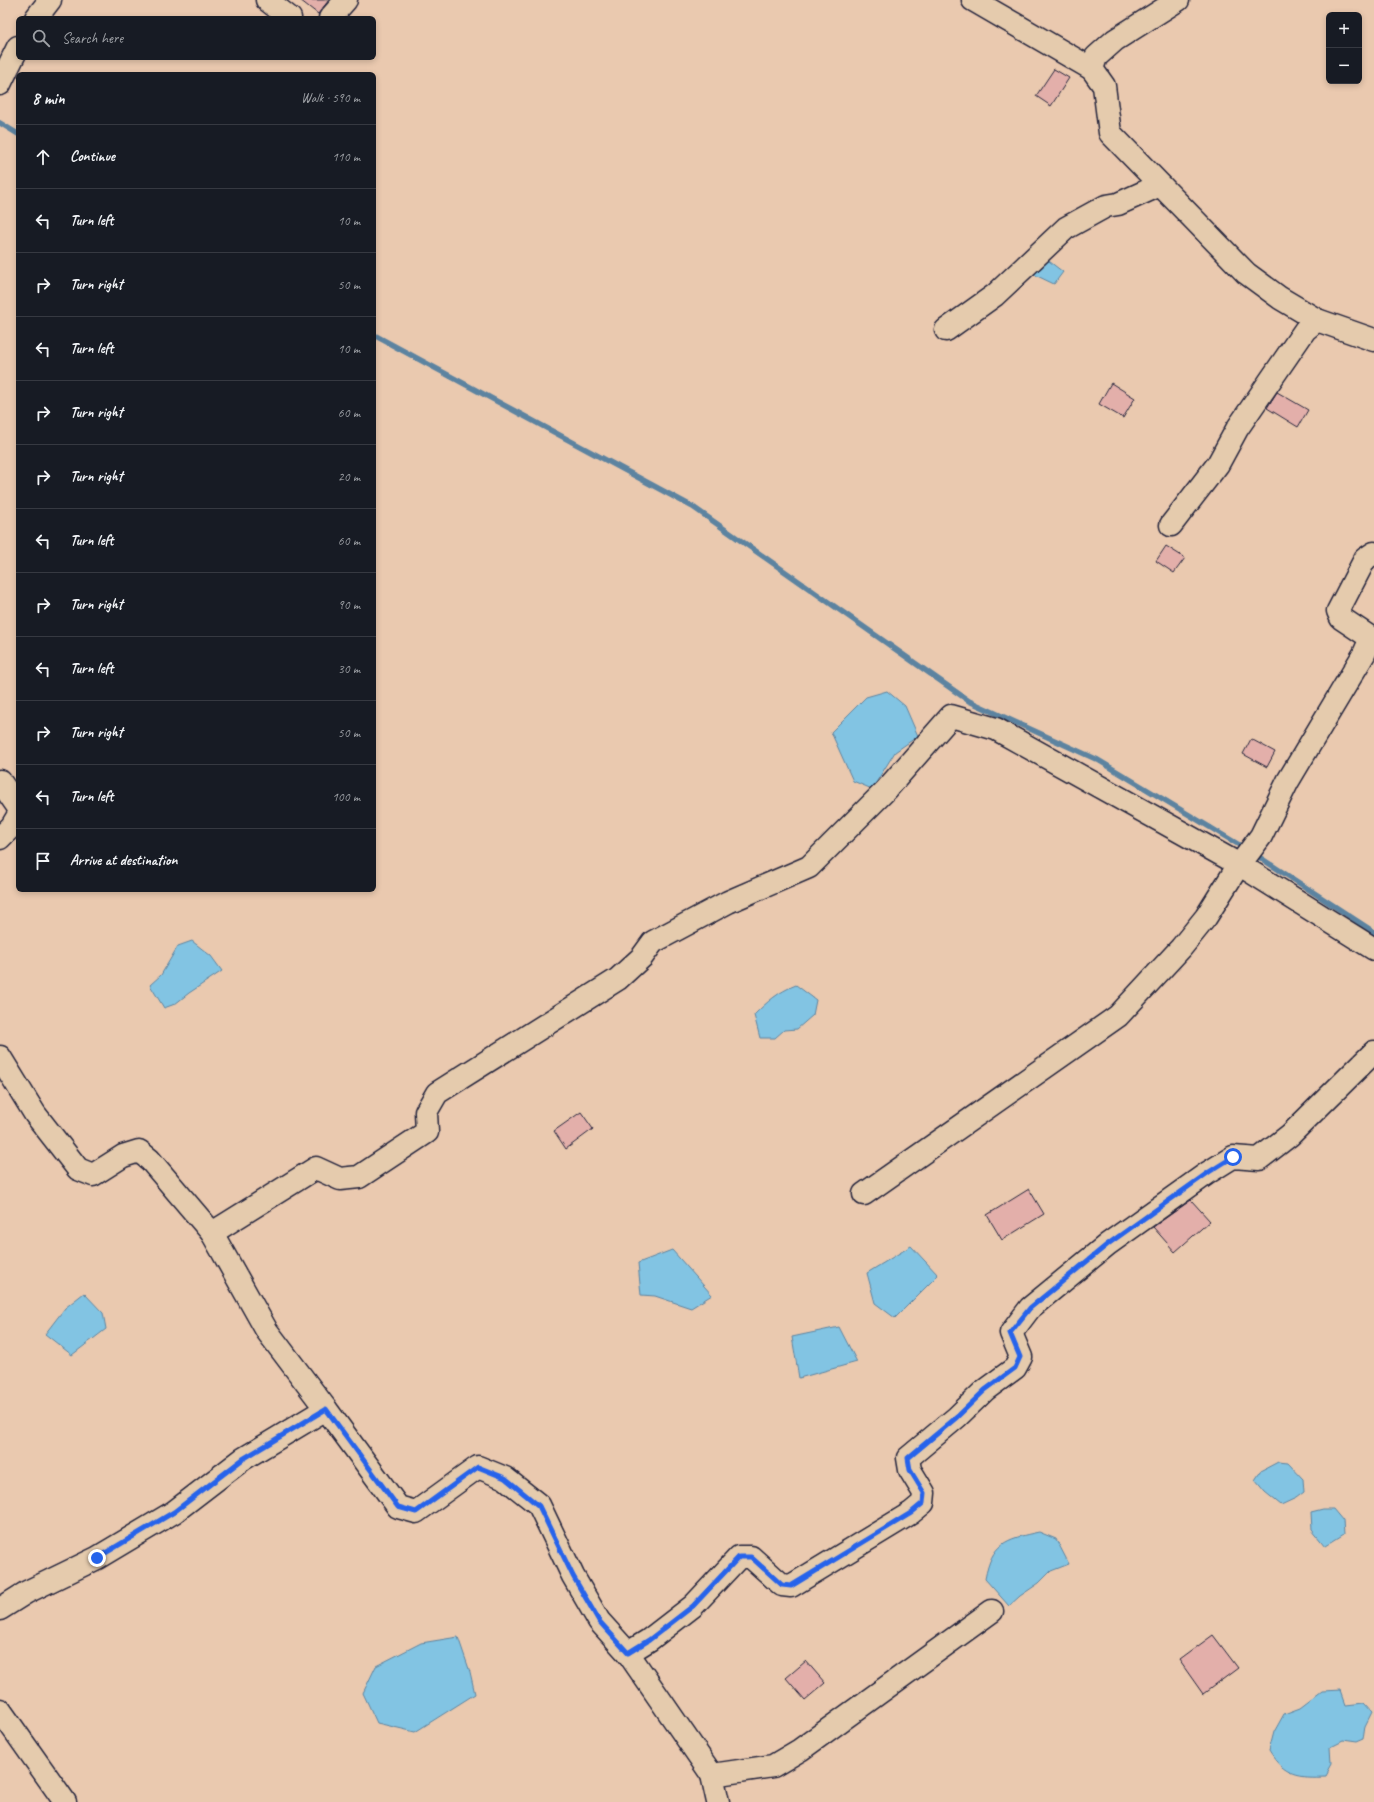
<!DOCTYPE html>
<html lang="en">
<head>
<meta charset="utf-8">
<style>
	:root { --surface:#171b24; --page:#242831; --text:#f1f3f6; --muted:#9ea1a6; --line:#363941 }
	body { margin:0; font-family:Caveat,sans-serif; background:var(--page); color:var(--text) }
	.controls { position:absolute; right:12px; top:12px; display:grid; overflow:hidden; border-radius:6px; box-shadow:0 2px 6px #0003 }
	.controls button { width:36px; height:36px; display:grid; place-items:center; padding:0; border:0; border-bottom:1px solid var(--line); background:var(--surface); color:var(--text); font:20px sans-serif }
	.stop { position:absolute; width:12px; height:12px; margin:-9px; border:3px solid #2563eb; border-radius:50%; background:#fff }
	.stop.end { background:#2563eb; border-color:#fff; box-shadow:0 1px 4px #0008 }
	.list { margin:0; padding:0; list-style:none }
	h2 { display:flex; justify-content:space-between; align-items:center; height:52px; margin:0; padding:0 16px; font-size:17px }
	h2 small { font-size:13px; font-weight:400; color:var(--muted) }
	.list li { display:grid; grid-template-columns:26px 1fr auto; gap:12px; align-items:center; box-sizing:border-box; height:64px; padding:0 16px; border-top:1px solid var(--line) }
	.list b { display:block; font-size:15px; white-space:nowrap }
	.list em { font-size:13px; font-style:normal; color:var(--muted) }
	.icon { flex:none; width:22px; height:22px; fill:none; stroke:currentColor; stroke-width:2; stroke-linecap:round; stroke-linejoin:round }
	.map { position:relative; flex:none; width:1374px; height:1802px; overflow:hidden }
	.search { position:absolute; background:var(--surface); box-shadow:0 2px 6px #0003; left:16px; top:16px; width:360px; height:44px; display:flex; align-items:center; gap:10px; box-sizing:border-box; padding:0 14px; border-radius:6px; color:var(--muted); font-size:15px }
	.panel { position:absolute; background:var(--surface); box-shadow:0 2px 6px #0003; left:16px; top:72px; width:360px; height:820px; border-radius:6px }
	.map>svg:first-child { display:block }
	.water { fill:#82c4e3; stroke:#5c83a0 }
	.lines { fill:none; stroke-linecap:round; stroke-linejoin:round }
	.stream { stroke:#5c83a0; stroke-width:5.5 }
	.building { fill:#e3afaa; stroke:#22223b }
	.minor-casing { stroke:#22223b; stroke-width:25 }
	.minor { stroke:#e5cbad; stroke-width:22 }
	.route { stroke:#2563eb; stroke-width:5 }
</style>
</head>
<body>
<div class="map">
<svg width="1374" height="1802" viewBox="0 0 1374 1802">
	<rect width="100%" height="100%" fill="#eac9af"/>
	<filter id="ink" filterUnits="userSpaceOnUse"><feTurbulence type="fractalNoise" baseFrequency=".025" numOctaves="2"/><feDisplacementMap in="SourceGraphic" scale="8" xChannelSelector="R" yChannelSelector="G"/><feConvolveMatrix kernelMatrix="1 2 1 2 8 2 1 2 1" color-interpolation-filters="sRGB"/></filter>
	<g filter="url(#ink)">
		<g class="water">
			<polygon points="1045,258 1063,272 1054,284 1033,274"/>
			<polygon points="887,691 905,706 918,736 895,752 872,789 853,781 831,732 866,697"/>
			<polygon points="192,941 211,956 222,971 189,993 175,1004 164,1008 150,985 161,975 178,946"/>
			<path d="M796,985L816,1000L813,1015L797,1029L784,1030L775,1038H760L754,1015C767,1002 778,992 796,985Z"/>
			<polygon points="911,1246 938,1275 895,1318 875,1303 867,1273"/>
			<polygon points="672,1250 712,1295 691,1308 655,1296 641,1295 638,1263"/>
			<polygon points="84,1293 103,1313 106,1329 72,1355 45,1334 65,1308"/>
			<polygon points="839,1327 857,1362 799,1378 792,1337"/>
			<polygon points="1278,1462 1288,1463 1303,1479 1304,1492 1296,1498 1281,1505 1265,1492 1255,1480 1261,1471"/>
			<polygon points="1323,1509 1333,1509 1343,1521 1344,1534 1325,1546 1312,1530 1311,1512"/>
			<path d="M1039,1532L1056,1539L1069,1564L1051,1571L1039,1583L1020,1596L1009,1606L985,1579C992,1543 1005,1539 1039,1532Z"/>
			<polygon points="458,1637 470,1672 475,1694 415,1732 377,1723 363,1693 376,1666 421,1643"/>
			<path d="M1340,1691L1345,1705L1363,1703L1372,1713L1365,1727L1363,1741L1356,1744L1342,1742L1330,1748L1331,1765L1325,1776C1298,1777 1284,1776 1269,1751L1274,1732L1284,1714L1300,1708L1321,1692Z"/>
		</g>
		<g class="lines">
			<g class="stream">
				<polyline points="0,123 18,134"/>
				<polyline points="374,335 693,507 969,701 1098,760 1246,849"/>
				<polyline points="1253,853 1374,932"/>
			</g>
		</g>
		<g class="building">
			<polygon points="300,0 329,0 318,14"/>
			<polygon points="1054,69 1069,78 1051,106 1036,96"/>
			<polygon points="1111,383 1135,398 1123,418 1099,404"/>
			<polygon points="1277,392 1308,410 1298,427 1267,408"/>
			<polygon points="1166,546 1185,558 1174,573 1156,561"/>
			<polygon points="1251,739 1275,752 1267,767 1243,754"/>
			<polygon points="581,1112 593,1129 566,1149 554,1131"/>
			<polygon points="1029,1189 1044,1214 1002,1240 987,1215"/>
			<polygon points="1191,1200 1210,1221 1175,1252 1153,1227"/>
			<polygon points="1213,1635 1238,1668 1203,1694 1179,1660"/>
			<polygon points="806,1661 825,1683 805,1700 786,1678"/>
		</g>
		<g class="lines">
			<defs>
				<g id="minor">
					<polyline points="267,0 290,18"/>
					<polyline points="973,0 1092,69 1104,86 1110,133 1246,273 1280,298 1317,320 1374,340"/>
					<polyline points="36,18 50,0"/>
					<polyline points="330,18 346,0"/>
					<polyline points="1092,69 1096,57 1115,40 1178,0"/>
					<polyline points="0,84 18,47"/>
					<polyline points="946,330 995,295 1066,228 1106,206 1118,204 1160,185"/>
					<polyline points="1171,525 1218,464 1237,429 1305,330 1317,320"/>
					<polyline points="0,781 18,807"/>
					<polyline points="0,838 12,826 18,816"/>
					<polyline points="0,1057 35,1114 78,1169 93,1175 123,1156 139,1151 150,1160 212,1233 267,1331 326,1409 243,1459 174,1512 97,1558 27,1592 0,1609"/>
					<polyline points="864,1194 1118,1016 1181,948 1206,917 1235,871 1261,836 1288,781 1364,654 1371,638 1341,618 1338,611 1365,559 1374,553"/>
					<polyline points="212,1233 316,1168 340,1179 359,1177 427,1132 426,1112 437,1093 618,979 642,957 653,942 728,902 809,867 886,790 951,716 996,729 1240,865 1374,949"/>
					<polyline points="326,1409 398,1507 416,1512 478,1467 505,1478 539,1505 573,1576 599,1621 628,1653 712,1775 718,1802"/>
					<polyline points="628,1653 649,1640 693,1606 739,1557 751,1557 782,1585 791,1586 911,1513 923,1503 924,1493 910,1470 908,1458 957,1417 985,1390 1015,1368 1021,1357 1011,1333 1030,1308 1108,1244 1209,1172 1233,1157 1259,1159 1290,1135 1374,1052"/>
					<polyline points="0,1710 65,1802"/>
					<polyline points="712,1775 773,1766 800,1750 992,1611"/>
				</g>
			</defs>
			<use href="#minor" class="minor-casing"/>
			<use href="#minor" class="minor"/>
		</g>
	</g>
	<g class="lines" filter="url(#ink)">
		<polyline class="route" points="97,1558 174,1512 243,1459 326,1409 398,1507 416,1512 478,1467 505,1478 539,1506 573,1576 599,1621 628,1653 649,1640 693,1606 739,1557 751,1557 782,1585 791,1586 911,1513 923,1503 924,1493 910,1470 908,1458 957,1417 985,1390 1015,1368 1020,1357 1010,1333 1030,1308 1108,1244 1209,1172 1233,1157"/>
	</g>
</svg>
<div class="controls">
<button>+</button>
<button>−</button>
</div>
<div class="stop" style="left:1233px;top:1157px"></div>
<div class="stop end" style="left:97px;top:1558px"></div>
<div class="search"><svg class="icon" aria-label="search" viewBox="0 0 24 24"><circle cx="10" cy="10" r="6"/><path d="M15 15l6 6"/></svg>Search here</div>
<section class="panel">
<h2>8 min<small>Walk · 590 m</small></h2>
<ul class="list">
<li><svg class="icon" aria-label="ahead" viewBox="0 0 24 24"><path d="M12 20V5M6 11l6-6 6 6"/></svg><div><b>Continue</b></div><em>110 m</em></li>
<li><svg class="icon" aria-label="left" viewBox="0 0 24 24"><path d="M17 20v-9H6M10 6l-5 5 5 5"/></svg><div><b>Turn left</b></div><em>10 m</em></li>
<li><svg class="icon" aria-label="right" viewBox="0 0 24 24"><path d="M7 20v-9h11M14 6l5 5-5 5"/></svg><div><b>Turn right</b></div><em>50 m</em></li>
<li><svg class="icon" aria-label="left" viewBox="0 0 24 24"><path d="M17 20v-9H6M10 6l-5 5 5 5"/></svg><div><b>Turn left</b></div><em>10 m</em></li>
<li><svg class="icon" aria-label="right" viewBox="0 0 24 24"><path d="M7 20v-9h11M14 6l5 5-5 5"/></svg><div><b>Turn right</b></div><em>60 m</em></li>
<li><svg class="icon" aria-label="right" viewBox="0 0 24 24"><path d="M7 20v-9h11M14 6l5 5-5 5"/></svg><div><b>Turn right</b></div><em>20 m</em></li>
<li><svg class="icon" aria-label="left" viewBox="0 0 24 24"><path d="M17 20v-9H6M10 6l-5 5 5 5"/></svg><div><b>Turn left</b></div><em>60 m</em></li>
<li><svg class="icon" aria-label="right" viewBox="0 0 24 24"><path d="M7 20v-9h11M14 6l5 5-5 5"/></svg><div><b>Turn right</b></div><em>90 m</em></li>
<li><svg class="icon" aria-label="left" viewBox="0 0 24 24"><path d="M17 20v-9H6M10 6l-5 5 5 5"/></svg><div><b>Turn left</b></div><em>30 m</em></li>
<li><svg class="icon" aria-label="right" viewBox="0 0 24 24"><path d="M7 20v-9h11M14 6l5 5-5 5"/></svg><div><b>Turn right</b></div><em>50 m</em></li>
<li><svg class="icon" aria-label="left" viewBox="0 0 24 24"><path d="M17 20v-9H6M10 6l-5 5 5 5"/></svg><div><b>Turn left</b></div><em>100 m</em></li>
<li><svg class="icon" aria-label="arrive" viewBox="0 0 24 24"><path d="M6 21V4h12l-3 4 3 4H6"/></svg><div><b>Arrive at destination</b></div></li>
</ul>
</section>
</div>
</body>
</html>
